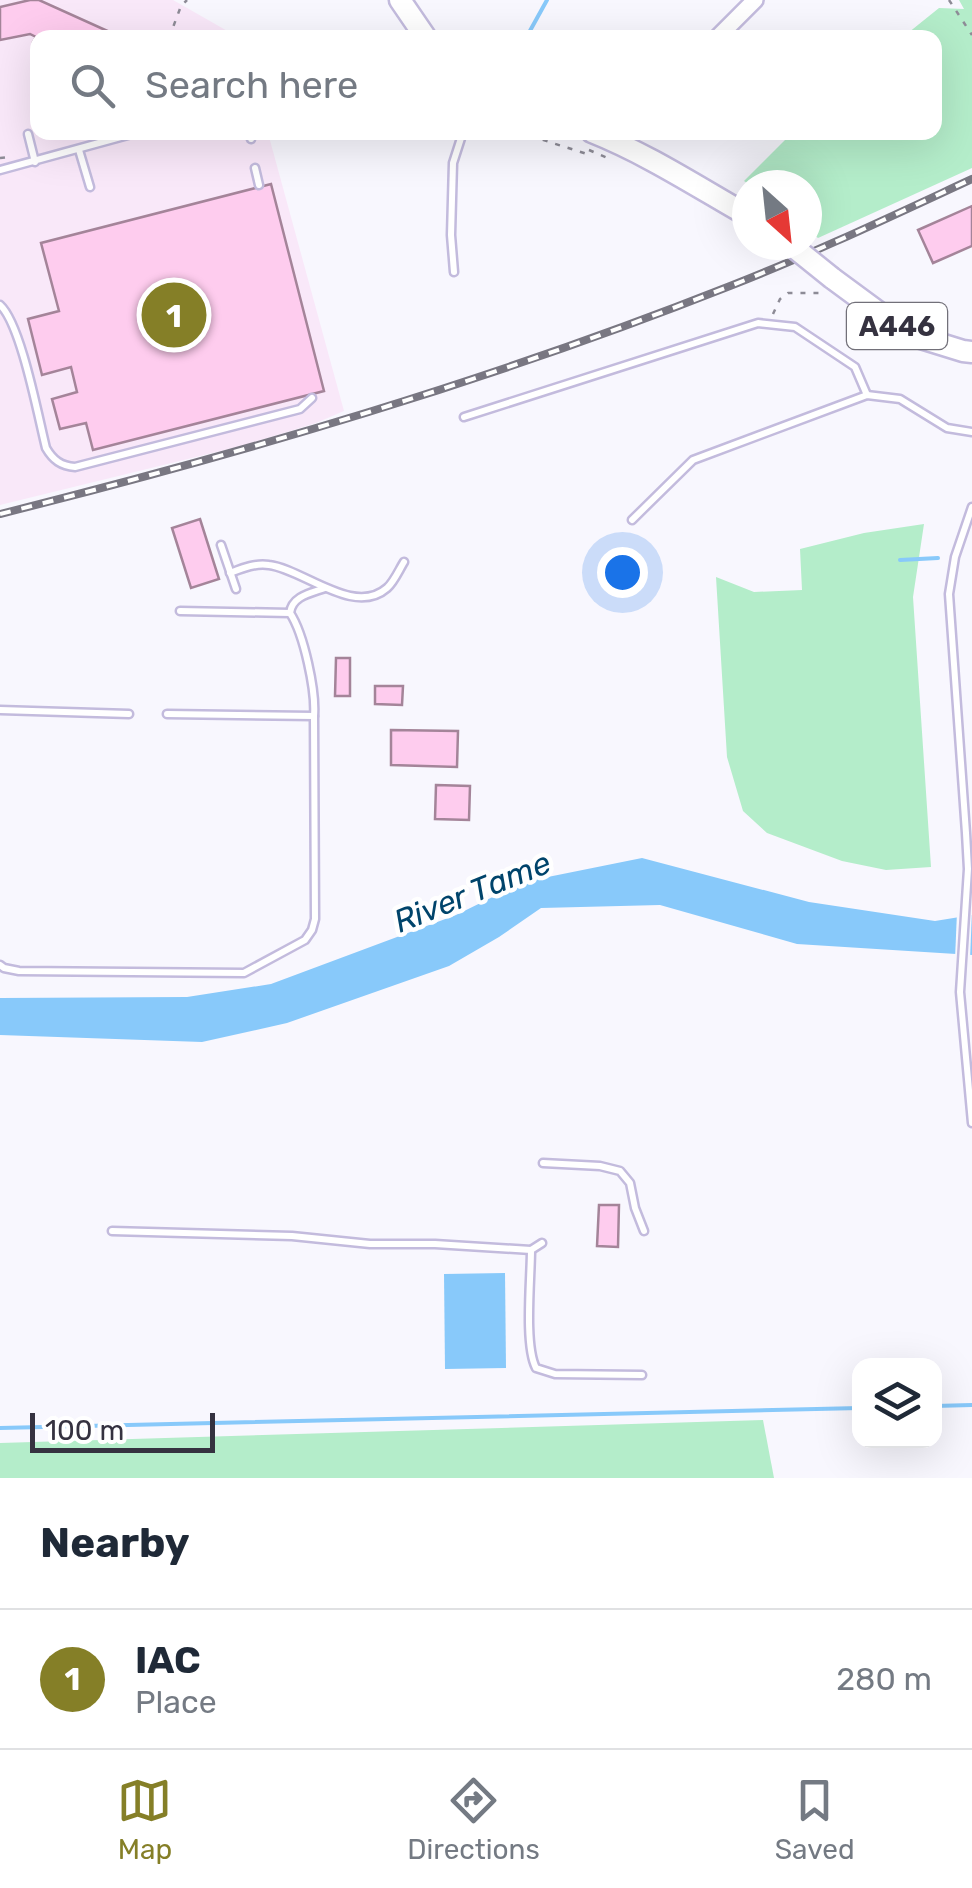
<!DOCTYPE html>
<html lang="en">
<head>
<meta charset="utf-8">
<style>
	:root { --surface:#fff; --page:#f6f6f7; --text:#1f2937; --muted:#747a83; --line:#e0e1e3; --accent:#857f27 }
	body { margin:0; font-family:Rubik,sans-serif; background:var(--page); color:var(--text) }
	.controls { position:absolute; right:30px; bottom:30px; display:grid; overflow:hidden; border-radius:20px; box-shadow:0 10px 40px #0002 }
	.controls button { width:90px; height:90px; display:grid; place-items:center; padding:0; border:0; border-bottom:2px solid var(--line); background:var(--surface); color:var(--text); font:50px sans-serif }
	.compass { position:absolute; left:732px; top:170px; width:90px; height:90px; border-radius:50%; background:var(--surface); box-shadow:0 10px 40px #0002; rotate:153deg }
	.scale { position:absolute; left:30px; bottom:25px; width:185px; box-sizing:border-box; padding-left:10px; border:5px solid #353240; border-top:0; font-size:28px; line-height:35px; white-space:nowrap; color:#353240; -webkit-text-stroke:8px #fff; paint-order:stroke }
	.you { position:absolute; left:622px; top:572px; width:35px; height:35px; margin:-25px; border:8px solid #fff; border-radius:50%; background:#1a73e8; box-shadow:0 0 0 15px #1a73e833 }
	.badge { display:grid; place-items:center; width:65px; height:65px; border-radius:50%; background:var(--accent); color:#fff; font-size:32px; font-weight:700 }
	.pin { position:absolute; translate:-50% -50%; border:5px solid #fff; box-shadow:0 2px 10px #0006 }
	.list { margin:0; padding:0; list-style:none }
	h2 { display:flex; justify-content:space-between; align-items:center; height:130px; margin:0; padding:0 40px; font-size:42px }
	h2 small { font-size:32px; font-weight:400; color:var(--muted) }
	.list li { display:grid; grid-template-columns:65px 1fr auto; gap:30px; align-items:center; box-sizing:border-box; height:140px; padding:0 40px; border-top:2px solid var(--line) }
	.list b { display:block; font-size:38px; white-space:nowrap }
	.list p { margin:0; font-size:32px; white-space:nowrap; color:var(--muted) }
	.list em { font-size:32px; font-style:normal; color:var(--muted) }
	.icon { flex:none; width:55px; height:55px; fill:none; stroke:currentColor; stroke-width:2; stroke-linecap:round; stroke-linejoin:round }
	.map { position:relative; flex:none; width:972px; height:1478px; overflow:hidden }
	.search { position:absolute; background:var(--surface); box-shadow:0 10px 40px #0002; left:30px; right:30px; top:30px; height:110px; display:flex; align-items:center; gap:25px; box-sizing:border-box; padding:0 35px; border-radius:20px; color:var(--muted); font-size:38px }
	.sheet { height:270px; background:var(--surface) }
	nav { display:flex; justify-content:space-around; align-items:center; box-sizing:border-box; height:140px; border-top:2px solid var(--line); background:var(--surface); font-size:28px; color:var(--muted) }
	nav a { display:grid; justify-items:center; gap:5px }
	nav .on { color:var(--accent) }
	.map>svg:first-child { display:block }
	.industrial { fill:#f9e8f9 }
	.green { fill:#b4edca }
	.water { fill:#88c9fa }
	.pier { fill:#f8f7fe }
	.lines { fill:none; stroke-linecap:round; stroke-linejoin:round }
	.stream { stroke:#88c9fa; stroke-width:4 }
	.building { fill:#feccee; stroke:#a48499; stroke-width:2.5 }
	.service-casing { stroke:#c3bbdd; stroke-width:11 }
	.secondary-casing { stroke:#c3bbdd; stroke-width:20 }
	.trunk-casing { stroke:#c3bbdd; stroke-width:25 }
	.path { stroke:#8d8b96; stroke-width:2.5; stroke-dasharray:5 8; stroke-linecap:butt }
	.service { stroke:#fff; stroke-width:6 }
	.secondary { stroke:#fff; stroke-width:15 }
	.trunk { stroke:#fff; stroke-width:20 }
	.rail-casing { stroke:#797782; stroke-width:8 }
	.rail { stroke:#fff; stroke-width:4; stroke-dasharray:11; stroke-linecap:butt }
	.trunk-bridge-casing { stroke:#c3bbdd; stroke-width:25; stroke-linecap:butt }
	.trunk-bridge { stroke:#fff; stroke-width:20 }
	.labels { text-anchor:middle; stroke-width:9; stroke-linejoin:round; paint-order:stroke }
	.shield { fill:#fff; stroke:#727079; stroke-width:2.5 }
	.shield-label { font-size:28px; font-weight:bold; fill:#353240 }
	.water-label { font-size:32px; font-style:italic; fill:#00446b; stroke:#fff }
</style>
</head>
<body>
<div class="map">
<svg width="972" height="1478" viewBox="0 0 972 1478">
	<rect width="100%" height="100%" fill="#f8f7fe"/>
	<polygon class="industrial" points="0,0 173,0 238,37 38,38 38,132 268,133 344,411 316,423 245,445 0,505"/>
	<g class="green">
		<polygon points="959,0 972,0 972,168 818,238 807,229 807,185 750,185 744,181 792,133 934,132 934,38 903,37 939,8 964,9"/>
		<polygon points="924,524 913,597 931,867 886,870 842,861 767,833 743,811 727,757 716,577 754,592 802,590 800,549 864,533"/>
		<polygon points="763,1420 774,1478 0,1478 0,1443"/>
	</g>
	<g class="water">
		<polygon points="642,858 809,902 935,921 972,915 972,955 797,944 660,905 541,908 499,937 449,966 287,1023 202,1042 0,1035 0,998 187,997 271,984 456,915 523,882"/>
		<polygon points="505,1273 506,1368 445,1369 444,1274"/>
	</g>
	<polygon class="pier" points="972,910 970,960 955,959 957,912"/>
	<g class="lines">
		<g class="stream">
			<polyline points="526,38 547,0"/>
			<polyline points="900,560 938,558"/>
			<polyline points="934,1406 972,1405"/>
			<polyline points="0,1428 860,1408"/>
		</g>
	</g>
	<g class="building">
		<polygon points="30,0 39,0 123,38 38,38 38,45 33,42 36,37 30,34 0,40 0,7"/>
		<polygon points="271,184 324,391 93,450 86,423 60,429 52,399 77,392 71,367 42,375 28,319 59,311 41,243"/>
		<polygon points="972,206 972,246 933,263 918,230"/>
		<polygon points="200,519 219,579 191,588 172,528"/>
		<polygon points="336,658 350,658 350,696 335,696"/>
		<polygon points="375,686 403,686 402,705 375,704"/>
		<polygon points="391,730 458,731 457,767 391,765"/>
		<polygon points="436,785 470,786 469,820 435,819"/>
		<polygon points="599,1205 619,1205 618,1247 597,1246"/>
	</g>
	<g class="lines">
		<defs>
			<g id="service">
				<polyline points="249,132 251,139"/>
				<polyline points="28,134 35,162"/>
				<polyline points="79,150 90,187"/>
				<polyline points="255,168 259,185"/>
				<polyline points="0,170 139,132"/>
				<polyline points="454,272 451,235 453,163 463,132"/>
				<path d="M0,305C21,324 38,416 46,448C53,460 61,466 75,467L300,409L312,398"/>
				<polyline points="464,417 758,323 795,327 855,367 867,395"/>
				<polyline points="972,507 955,557 949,594 966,833 968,869 960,992 972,1123"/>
				<polyline points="632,520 693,460 867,395 900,399 947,428 972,432"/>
				<polyline points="221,545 236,589"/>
				<path d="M230,573C243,568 255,563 269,565C303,569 354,617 387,588C394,582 399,570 404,562"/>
				<path d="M290,613C292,596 311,593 325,588"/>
				<polyline points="0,710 129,714"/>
				<path d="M167,714L314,716C316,691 304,634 290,613L180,611"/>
				<polyline points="0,965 4,968 19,971 244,973 305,940 312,930 315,919 314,716"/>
				<polyline points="543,1163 600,1166 620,1171 630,1183 635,1208 644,1231"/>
				<polyline points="112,1231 292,1236 370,1244 435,1244 531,1250 542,1243"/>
				<path d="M531,1250C531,1278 524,1345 536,1368L555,1374L642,1375"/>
			</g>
			<polyline id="secondary" points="717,38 755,0"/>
			<g id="trunk">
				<polyline points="400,0 426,38"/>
				<path d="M592,132C647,154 696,186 747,215"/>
				<polyline points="832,278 908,334 963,351 972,352"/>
			</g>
		</defs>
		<use href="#service" class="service-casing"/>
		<use href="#secondary" class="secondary-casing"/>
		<use href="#trunk" class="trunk-casing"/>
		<g class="path">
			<polyline points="949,0 972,35"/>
			<polyline points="169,38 181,6 187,0"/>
			<polyline points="518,132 587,154 589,149"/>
			<polyline points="75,139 87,132"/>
			<polyline points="589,150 612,160"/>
			<polyline points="0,158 10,157"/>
			<polyline points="773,314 780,299 788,293 819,293 822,290"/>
		</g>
		<use href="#service" class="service"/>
		<use href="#secondary" class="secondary"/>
		<use href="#trunk" class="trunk"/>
		<defs>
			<path id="rail" d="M0,514C248,452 492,380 730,286C812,254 892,216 972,179"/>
		</defs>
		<use href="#rail" class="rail-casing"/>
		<use href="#rail" class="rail"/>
		<defs>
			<polyline id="trunk-bridge" points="791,245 832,278"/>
		</defs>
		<use href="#trunk-bridge" class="trunk-bridge-casing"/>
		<use href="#trunk-bridge" class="trunk-bridge"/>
	</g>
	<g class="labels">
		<rect class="shield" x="847" y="303" width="100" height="46" rx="8"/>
		<g class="shield-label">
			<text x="897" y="336">A446</text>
		</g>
		<g class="water-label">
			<text transform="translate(472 892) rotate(-22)" y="11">River Tame</text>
		</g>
	</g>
</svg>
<div class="controls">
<button><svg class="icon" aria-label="layers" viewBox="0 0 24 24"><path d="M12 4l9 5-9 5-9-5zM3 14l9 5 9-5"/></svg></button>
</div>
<svg class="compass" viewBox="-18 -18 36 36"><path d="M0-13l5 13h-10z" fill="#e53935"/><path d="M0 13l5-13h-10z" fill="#747a83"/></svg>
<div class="scale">100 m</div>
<div class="you"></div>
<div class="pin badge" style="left:174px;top:315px">1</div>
<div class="search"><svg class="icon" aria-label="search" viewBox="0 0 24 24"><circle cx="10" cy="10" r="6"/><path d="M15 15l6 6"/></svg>Search here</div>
</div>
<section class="sheet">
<h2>Nearby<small></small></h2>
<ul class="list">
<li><span class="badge">1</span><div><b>IAC</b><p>Place</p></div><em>280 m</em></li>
</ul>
</section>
<nav>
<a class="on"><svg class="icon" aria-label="map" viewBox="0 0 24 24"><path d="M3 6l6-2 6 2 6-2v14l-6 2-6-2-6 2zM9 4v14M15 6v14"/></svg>Map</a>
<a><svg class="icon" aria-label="directions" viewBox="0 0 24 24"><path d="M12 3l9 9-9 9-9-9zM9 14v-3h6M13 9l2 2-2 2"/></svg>Directions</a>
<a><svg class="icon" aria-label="saved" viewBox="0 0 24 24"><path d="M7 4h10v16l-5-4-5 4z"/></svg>Saved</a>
</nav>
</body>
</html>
